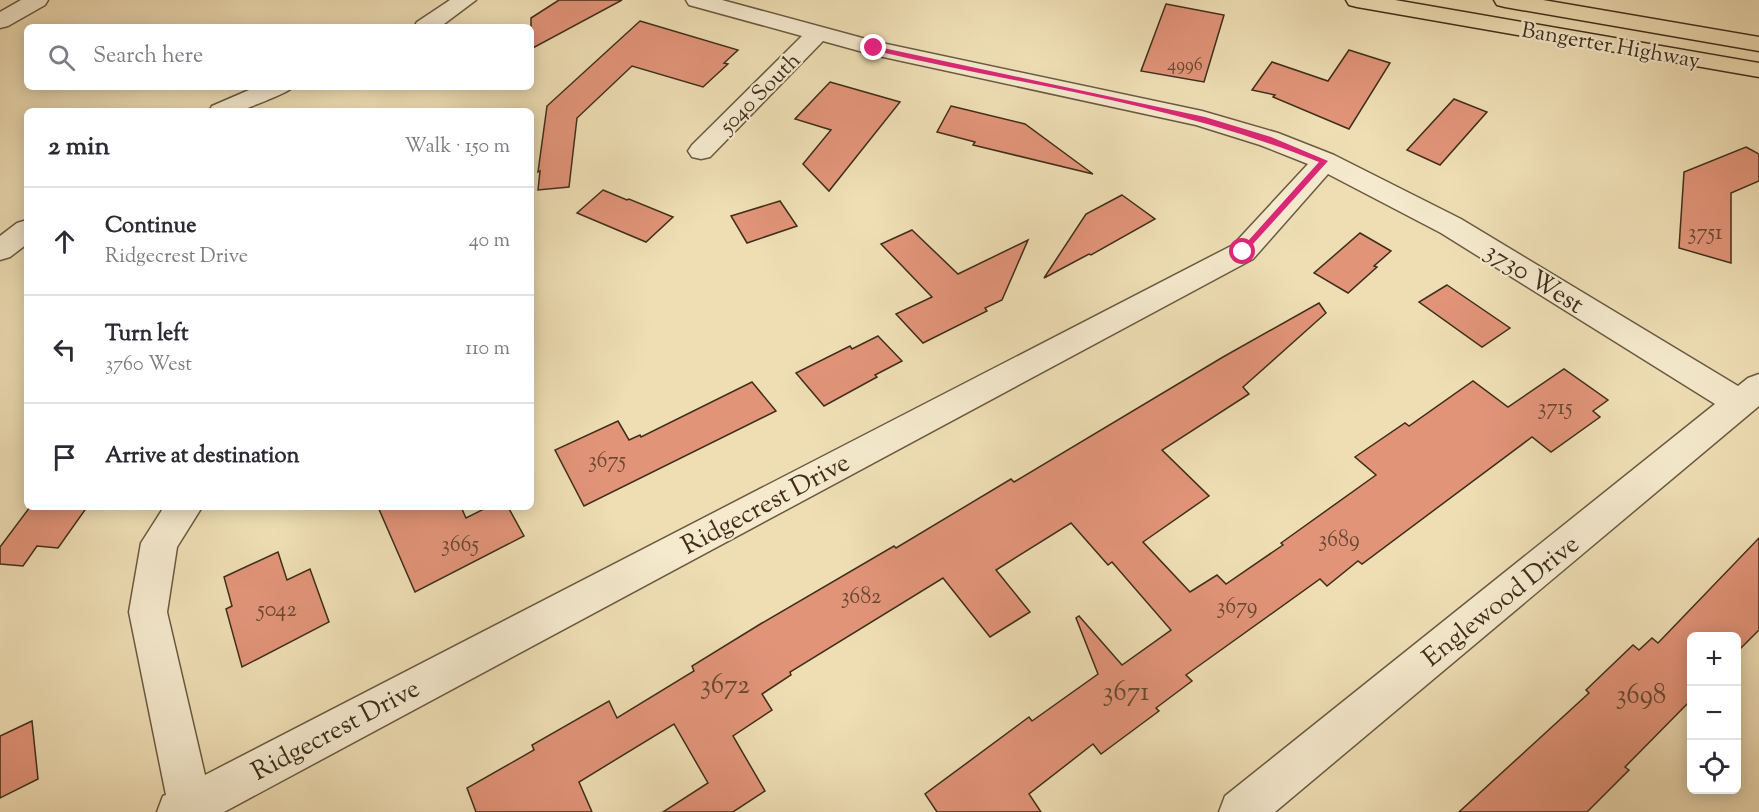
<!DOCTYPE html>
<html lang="en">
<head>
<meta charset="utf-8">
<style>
	:root { --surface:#fff; --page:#f7f7f7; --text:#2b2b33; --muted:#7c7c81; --line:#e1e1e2 }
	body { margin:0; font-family:"Sorts Mill Goudy",serif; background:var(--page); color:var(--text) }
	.controls { position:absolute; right:18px; bottom:18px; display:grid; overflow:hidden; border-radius:9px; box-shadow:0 3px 15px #0003 }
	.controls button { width:54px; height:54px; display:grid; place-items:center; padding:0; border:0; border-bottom:2px solid var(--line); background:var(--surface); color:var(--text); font:30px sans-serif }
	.stop { position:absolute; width:18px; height:18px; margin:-14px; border:4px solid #db2777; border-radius:50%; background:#fff }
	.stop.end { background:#db2777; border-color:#fff; box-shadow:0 2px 6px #0008 }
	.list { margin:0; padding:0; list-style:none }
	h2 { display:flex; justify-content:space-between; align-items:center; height:78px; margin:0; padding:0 24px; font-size:26px }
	h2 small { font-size:20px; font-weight:400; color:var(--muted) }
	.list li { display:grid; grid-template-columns:39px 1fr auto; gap:18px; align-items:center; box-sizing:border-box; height:108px; padding:0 24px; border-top:2px solid var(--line) }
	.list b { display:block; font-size:22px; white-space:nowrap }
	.list p { margin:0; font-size:20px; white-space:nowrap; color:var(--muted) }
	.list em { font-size:20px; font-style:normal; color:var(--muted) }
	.icon { flex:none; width:33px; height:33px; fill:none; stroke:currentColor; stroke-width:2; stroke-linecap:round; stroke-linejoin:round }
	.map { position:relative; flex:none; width:1759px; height:812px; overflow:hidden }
	.search { position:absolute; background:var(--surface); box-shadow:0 3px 15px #0003; left:24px; top:24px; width:510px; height:66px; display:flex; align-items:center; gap:15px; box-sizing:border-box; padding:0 21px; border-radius:9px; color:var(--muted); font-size:22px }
	.panel { position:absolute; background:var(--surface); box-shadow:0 3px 15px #0003; left:24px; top:108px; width:510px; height:402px; border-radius:9px }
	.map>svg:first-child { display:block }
	.building { fill:#e29479; stroke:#3e2e1b; stroke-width:1.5 }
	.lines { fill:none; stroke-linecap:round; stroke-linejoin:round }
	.street-casing { stroke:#6a5a41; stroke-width:3 }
	.highway-casing { stroke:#3e2e1b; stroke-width:3 }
	.street { fill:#f5eace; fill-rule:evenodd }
	.highway { fill:#efdeb4; fill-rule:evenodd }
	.route { fill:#db2777 }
	.labels { text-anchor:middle; stroke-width:4.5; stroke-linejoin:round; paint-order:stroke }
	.far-number-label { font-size:18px; fill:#674832 }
	.far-street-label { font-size:22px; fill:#3e2e1b; stroke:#f5eace }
	.number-label { font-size:22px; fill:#674832 }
	.street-label { font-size:26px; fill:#3e2e1b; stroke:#f5eace }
	.near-number-label { font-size:27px; fill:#674832 }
</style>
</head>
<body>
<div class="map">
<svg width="1759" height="812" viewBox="0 0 1759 812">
	<rect width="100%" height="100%" fill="#efdeb4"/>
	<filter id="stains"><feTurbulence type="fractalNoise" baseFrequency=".00333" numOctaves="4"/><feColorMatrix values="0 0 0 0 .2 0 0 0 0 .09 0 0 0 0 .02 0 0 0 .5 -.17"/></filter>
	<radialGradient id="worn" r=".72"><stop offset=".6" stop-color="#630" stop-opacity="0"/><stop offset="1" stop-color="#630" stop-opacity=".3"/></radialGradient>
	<g class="building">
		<polygon points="559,0 622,0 531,49 531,18"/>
		<polygon points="1166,4 1224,15 1204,82 1141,71"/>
		<polygon points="640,21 738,50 724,63 728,64 703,87 632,66 577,118 569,187 538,190 540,171 538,172 547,106"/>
		<polygon points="1349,50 1390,63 1349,129 1273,97 1275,95 1252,90 1272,62 1328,81"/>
		<polygon points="830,82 900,102 829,191 803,164 831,130 795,119"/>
		<polygon points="1454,99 1487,112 1440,165 1407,150"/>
		<polygon points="951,106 1025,124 1093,174 973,145 975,142 937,132"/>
		<polygon points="1746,147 1759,154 1759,181 1731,193 1731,263 1679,248 1684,172"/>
		<polygon points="603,190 627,200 629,199 673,217 646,242 577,213"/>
		<polygon points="1122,195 1155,219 1091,255 1089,254 1044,278 1086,214"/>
		<polygon points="780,201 797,226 747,243 731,216"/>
		<polygon points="912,230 958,274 1028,240 1002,300 985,308 987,311 923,343 896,314 932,297 881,244"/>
		<polygon points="1360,233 1391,251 1374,266 1377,267 1348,293 1314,273"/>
		<polygon points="1447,285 1510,328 1482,347 1419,302"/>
		<polygon points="1319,303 1326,313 1243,387 1249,394 1162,450 1209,496 1143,542 1190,592 1217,575 1226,584 1283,545 1281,543 1376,475 1355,457 1405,423 1409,426 1473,381 1508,407 1564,369 1608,400 1593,411 1600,417 1551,452 1532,437 1362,564 1358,561 1327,586 1320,579 1186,675 1192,681 1156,708 1159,711 1101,754 1093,744 1029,794 1041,812 937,812 925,794 1029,717 1032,721 1098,674 1076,618 1079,616 1122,665 1171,630 1112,562 1108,565 1071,523 996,570 1030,612 990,637 943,578 790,672 791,675 762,694 772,710 733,736 765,791 733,812 663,812 708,783 674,724 579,782 592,812 476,812 467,788 534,750 532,745 609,701 617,718 694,671 692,666 762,623 894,546 896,548 1011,479 1014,482 1223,357"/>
		<polygon points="878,336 902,361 875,375 877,377 824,406 796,373 850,346 852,349"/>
		<polygon points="752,382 776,411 584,506 555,450 618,421 629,440 640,435 641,437"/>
		<polygon points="30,507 87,507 58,548 37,546 23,566 0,564 0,547"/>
		<polygon points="378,507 461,507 466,518 488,507 508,507 524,536 415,592"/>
		<polygon points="1759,538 1759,630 1737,652 1737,636 1692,636 1692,699 1625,767 1629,770 1587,812 1459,812 1589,693 1586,690 1633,645 1639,650 1652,638 1658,643"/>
		<polygon points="278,552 287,580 310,569 329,622 242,667 226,609 232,606 224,577"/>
		<polygon points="32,721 38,779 0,798 0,736"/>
	</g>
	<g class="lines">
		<defs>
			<g id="street">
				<polygon points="21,0 48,0 45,5 8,26 0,28 0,12"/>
				<polygon points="450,0 476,0 440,27 414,27 417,22"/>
				<polygon points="686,0 722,0 877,42 1202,111 1278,133 1334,155 1461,219 1738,386 1748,378 1759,374 1759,406 1275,812 1219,812 1225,796 1715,404 1441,233 1328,174 1253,259 224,812 157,812 163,796 166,795 129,612 141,543 164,507 202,507 177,547 167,612 205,775 1233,245 1308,164 1260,145 1196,125 874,55 823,41 710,157 701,159 692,157 688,151 692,145 802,36 689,5"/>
				<path d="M256,87H293C290,92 250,107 242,110C232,113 219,111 209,111L212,106Z"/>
				<polygon points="27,220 27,244 10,257 0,260 0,236 17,223"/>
			</g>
			<g id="highway">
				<polygon points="1346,0 1395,0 1759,63 1759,77 1357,7 1349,5"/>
				<polygon points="1494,0 1543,0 1759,37 1759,51 1505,7 1497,5"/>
			</g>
		</defs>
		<use href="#street" class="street-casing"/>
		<use href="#highway" class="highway-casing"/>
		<use href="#street" class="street"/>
		<use href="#highway" class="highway"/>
	</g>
	<path class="route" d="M874,46L1205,117L1271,137L1328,161L1243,255L1239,252L1240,250L1319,162C1176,104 1022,85 872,50Z"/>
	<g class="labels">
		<g class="far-number-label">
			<text x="1185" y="70">4996</text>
		</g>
		<g class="far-street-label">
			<text transform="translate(1611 44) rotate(10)" y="8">Bangerter Highway</text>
			<text transform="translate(759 92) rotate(-45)" y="8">5040 South</text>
		</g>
		<g class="number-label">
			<text x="1705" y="239">3751</text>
			<text x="1555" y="414">3715</text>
			<text x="607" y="467">3675</text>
			<text x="1339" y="546">3689</text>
			<text x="460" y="551">3665</text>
			<text x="861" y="603">3682</text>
			<text x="1237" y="613">3679</text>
			<text x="277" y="616">5042</text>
		</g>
		<g class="street-label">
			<text transform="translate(1535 277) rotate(32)" y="9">3730 West</text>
			<text transform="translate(765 503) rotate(-28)" y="9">Ridgecrest Drive</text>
			<text transform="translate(1500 600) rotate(-39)" y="9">Englewood Drive</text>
			<text transform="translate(335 729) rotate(-28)" y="9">Ridgecrest Drive</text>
		</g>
		<g class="near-number-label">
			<text x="725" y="693">3672</text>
			<text x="1126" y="700">3671</text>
			<text x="1641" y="703">3698</text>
		</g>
	</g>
	<rect width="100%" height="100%" filter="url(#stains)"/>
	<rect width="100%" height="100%" fill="url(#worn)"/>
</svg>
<div class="controls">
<button>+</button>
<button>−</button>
<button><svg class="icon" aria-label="locate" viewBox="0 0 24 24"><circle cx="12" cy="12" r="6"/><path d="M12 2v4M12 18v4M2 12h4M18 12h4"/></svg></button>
</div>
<div class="stop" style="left:1243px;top:252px"></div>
<div class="stop end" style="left:874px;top:48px"></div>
<div class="search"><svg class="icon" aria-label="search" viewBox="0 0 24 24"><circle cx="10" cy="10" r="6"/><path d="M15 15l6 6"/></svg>Search here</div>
<section class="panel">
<h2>2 min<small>Walk · 150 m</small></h2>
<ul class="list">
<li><svg class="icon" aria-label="ahead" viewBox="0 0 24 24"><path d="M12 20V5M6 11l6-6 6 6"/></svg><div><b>Continue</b><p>Ridgecrest Drive</p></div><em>40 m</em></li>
<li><svg class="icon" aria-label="left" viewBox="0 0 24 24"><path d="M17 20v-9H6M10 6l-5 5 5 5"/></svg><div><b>Turn left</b><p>3760 West</p></div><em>110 m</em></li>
<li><svg class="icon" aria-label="arrive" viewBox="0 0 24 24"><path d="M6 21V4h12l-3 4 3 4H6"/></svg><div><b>Arrive at destination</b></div></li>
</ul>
</section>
</div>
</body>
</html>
